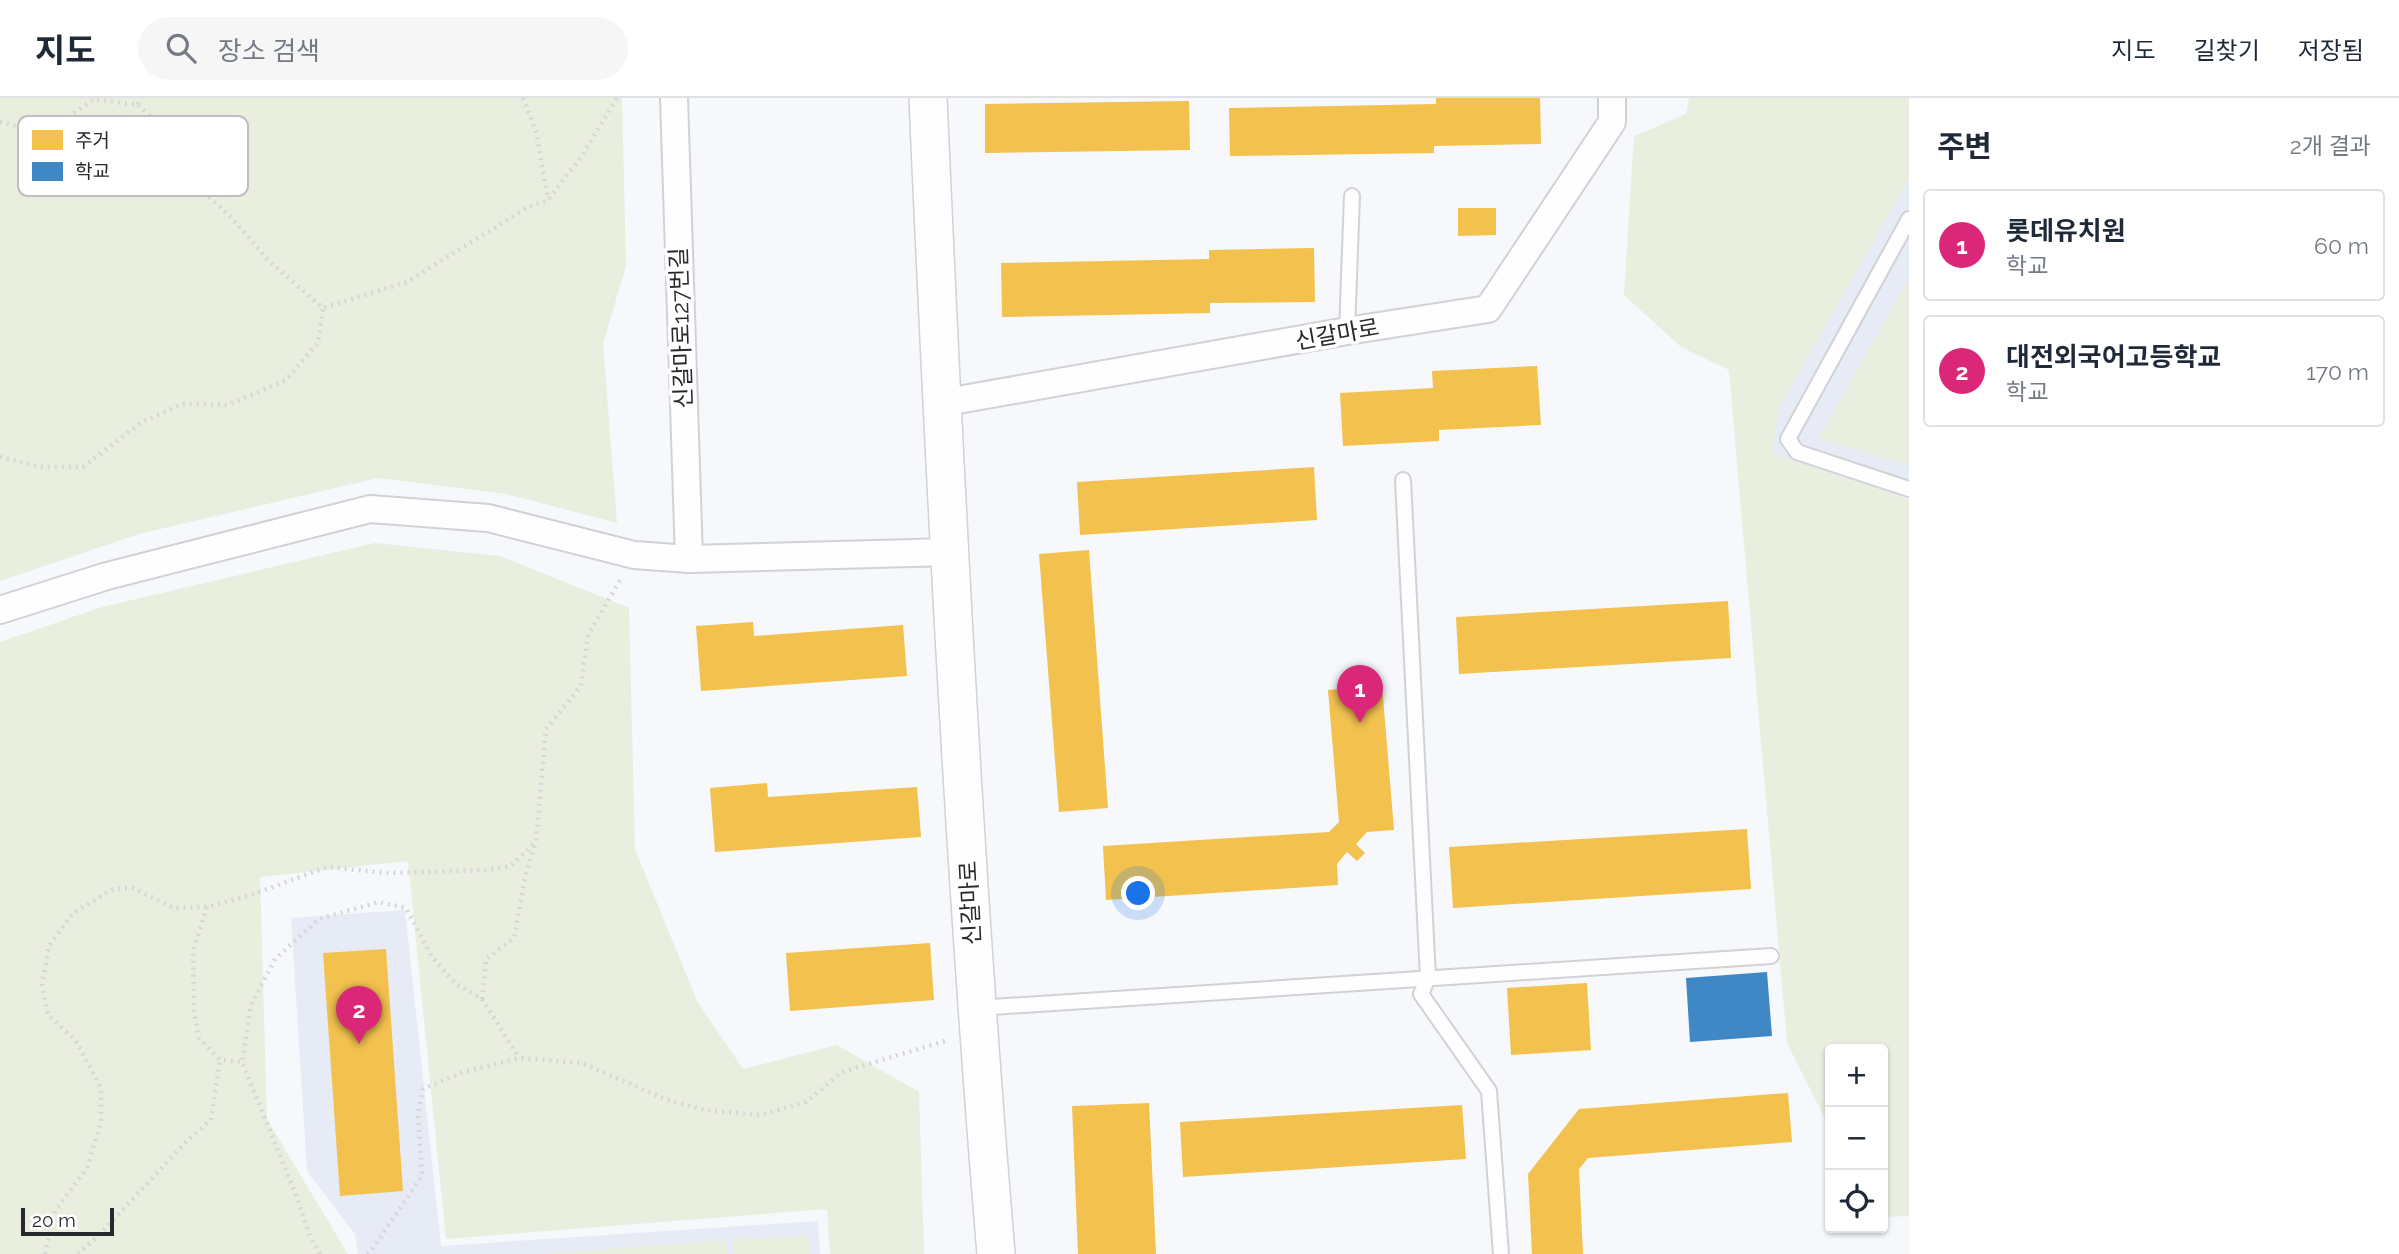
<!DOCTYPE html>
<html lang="ko">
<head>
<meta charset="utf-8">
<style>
	:root { --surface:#fff; --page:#f6f6f7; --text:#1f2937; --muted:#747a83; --line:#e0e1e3; --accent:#db2777 }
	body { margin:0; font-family:Raleway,"Noto Sans KR",sans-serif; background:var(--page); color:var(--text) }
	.controls { position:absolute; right:21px; bottom:21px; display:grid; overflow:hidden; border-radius:7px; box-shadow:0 2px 5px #0004 }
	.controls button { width:63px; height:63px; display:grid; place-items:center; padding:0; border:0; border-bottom:2px solid var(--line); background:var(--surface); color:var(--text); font:35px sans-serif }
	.scale { position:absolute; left:21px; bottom:18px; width:93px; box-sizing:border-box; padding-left:7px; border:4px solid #27292d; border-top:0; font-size:19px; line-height:24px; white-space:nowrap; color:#27292d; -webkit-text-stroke:5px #fff; paint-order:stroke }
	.you { position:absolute; left:1139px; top:796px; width:24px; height:24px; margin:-18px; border:5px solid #fff; border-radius:50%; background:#1a73e8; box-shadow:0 0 0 10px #1a73e833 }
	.badge { display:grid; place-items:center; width:46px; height:46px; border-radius:50%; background:var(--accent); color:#fff; font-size:23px; font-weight:700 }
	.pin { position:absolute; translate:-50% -58px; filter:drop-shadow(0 2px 4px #0008) }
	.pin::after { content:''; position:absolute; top:37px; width:24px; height:21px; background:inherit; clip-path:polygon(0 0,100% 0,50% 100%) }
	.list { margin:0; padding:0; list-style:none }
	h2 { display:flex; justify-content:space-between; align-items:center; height:91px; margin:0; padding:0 28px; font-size:30px }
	h2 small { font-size:23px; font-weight:400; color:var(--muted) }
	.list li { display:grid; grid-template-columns:46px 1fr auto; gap:21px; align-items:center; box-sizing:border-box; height:112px; margin:0 14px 14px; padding:0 14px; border:2px solid var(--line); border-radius:7px }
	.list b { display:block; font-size:26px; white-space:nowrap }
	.list p { margin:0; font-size:23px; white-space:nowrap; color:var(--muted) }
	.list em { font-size:23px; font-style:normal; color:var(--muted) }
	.icon { flex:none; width:38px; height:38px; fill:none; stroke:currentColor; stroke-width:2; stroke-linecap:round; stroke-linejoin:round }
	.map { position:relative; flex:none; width:1909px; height:1156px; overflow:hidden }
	header { display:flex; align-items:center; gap:42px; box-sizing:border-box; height:98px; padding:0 35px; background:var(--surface); border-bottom:2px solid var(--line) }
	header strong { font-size:33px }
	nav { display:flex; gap:38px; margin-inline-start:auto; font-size:24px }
	.search { width:490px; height:63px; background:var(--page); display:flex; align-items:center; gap:18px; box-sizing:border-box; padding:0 24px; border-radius:38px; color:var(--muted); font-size:26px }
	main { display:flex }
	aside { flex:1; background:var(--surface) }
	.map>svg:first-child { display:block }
	.built { fill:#e6ebf5 }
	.green { fill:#e9eedf }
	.homes { fill:#f2c14e }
	.schools { fill:#3f88c5 }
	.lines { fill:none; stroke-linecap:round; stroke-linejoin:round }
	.lane-casing { stroke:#d0d2d6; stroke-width:18 }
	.street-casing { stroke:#d0d2d6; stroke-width:30 }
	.secondary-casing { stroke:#d0d2d6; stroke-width:40 }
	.path { stroke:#d5d6d8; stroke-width:4.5; stroke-dasharray:2 5; stroke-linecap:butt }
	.lane { stroke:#fefeff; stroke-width:14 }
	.street { stroke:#fefeff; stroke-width:26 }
	.secondary { stroke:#fefeff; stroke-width:37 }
	.labels { text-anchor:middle; stroke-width:7; stroke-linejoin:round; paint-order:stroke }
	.street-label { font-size:23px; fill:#27292d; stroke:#fff }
	.key { fill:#fff; stroke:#bebfc0; stroke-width:2 }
	.key-label { font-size:19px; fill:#27292d }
</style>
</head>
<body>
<header>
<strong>지도</strong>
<div class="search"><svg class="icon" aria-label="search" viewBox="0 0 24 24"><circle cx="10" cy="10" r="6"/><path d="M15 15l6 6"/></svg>장소 검색</div>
<nav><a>지도</a><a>길찾기</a><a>저장됨</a></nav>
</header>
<main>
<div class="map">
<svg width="1909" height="1156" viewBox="0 0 1909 1156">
	<rect width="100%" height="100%" fill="#f6f8fc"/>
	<g class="built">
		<polygon points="1909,80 1909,401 1773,358 1777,314"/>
		<polygon points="405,812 441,1148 818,1123 820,1156 358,1156 355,1136 307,1073 291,820"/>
	</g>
	<g class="green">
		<polygon points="0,0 622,0 626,168 603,246 617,425 506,396 378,380 139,436 0,483"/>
		<polygon points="1689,0 1909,0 1909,80 1777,314 1773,357 1909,401 1909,1118 1883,1119 1883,951 1830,951 1830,1031 1787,945 1729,272 1681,249 1624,197 1634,38 1686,16"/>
		<polygon points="1909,181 1909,367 1818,341"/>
		<polygon points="375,445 500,458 629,510 635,751 697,903 743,971 837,947 919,994 924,1156 830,1156 827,1111 446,1141 408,763 260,779 267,1021 348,1156 0,1156 0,544 102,509"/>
		<polygon points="808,1137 810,1156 734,1156 733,1142"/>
		<polygon points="726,1142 727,1156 540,1156"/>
	</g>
	<g class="homes">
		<polygon points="1436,0 1540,0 1541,46 1434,48 1434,55 1230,58 1229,10 1436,6"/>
		<polygon points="1189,3 1190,52 985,55 985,6"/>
		<polygon points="1458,110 1496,110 1496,137 1458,138"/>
		<polygon points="1314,150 1315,204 1210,205 1210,215 1002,219 1001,165 1209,161 1209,152"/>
		<polygon points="1537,268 1541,327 1439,332 1439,343 1343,348 1340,295 1433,290 1432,273"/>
		<polygon points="1314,369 1317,422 1080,437 1077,384"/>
		<polygon points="1089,452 1108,710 1059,714 1039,456"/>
		<polygon points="1728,503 1731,560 1459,576 1456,519"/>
		<polygon points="753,524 754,538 903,527 907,578 701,593 696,528"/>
		<polygon points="1382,587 1394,732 1367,734 1356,746 1365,755 1357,763 1347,754 1337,766 1338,787 1106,802 1103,748 1329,734 1339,724 1328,592"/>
		<polygon points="767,685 768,699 917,689 921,739 715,754 710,690"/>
		<polygon points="1747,731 1751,791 1453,810 1449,749"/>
		<polygon points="930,845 934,902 790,913 786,855"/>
		<polygon points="386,851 403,1093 340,1098 323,855"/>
		<polygon points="1587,885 1591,952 1511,957 1507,890"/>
		<polygon points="1788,995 1792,1044 1588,1060 1579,1071 1583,1156 1532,1156 1528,1076 1579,1011"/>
		<polygon points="1149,1005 1156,1156 1078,1156 1072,1008"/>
		<polygon points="1462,1007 1466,1061 1183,1079 1180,1024"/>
	</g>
	<polygon class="schools" points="1767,874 1772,938 1690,944 1686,880"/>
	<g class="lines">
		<defs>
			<g id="lane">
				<polyline points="1909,121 1788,341 1797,354 1909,391"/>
				<polyline points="1347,233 1352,98"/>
				<polyline points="1403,382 1428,880 1421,896 1489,993 1501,1156"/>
				<polyline points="977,910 1771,858"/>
			</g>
			<g id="street">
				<polyline points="674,0 689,461"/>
				<polyline points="941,305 1347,233 1488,211 1612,24 1612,0"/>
				<polyline points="0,512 107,478 370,411 488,420 634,457 689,461 950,454"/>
			</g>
			<path id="secondary" d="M928,0C945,386 964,771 996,1156"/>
		</defs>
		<use href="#lane" class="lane-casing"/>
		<use href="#street" class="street-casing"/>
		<use href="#secondary" class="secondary-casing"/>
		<g class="path">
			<polyline points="523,0 536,33 548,102"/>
			<polyline points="138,7 176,42 193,85 228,116 269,163 323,210 407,184 528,109 548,102 581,59 617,0"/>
			<polyline points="0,24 17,28 63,23 94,1 138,7 140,0"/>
			<polyline points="0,359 42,369 83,369 142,324 182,306 228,307 286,282 318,245 323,210"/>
			<polyline points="207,809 193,853 194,915 199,940 220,962 242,964"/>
			<polyline points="482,901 519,960"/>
			<polyline points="45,1156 55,1113 87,1070 101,1024 101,990 76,943 48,917 42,887 49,848 73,815 113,791 133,790 174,810 207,809 251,797 327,769 386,775 486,772 511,768 536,744 546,631 581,588 588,537 620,482"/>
			<polyline points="78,1156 100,1136 184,1046 211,1022 220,962"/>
			<polyline points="320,1156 310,1138 294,1092 242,964 251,907 275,861 319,821 379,804 406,810 432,859 455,885 482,901 486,861 514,840 525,780 535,745"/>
			<polyline points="367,1156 371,1153 422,1078 418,1015 423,991 463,974 519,960 582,965 665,1001 705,1012 761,1017 806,1004 842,974 948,942"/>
		</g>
		<use href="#lane" class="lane"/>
		<use href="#street" class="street"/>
		<use href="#secondary" class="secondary"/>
	</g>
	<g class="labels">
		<g class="street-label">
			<text transform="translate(681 230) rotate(-92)" y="8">신갈마로127번길</text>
			<text transform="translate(1337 236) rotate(-10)" y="8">신갈마로</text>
			<text transform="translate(970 805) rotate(-93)" y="8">신갈마로</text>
		</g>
	</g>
	<rect x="18" y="18" width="230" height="80" rx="10" class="key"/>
	<rect x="32" y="32" width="31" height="20" fill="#f2c14e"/>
	<rect x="32" y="64" width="31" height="19" fill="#3f88c5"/>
	<g class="key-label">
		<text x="75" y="49">주거</text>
		<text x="75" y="80">학교</text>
	</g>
</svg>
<div class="controls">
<button>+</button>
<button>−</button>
<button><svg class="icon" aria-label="locate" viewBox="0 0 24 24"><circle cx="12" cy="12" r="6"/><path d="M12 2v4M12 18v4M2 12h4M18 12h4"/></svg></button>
</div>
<div class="scale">20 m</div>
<div class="you"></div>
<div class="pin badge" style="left:1360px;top:625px">1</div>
<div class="pin badge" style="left:359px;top:946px">2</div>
</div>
<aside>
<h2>주변<small>2개 결과</small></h2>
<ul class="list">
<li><span class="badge">1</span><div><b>롯데유치원</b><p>학교</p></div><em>60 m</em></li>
<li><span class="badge">2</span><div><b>대전외국어고등학교</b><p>학교</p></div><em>170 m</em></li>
</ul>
</aside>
</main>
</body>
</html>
